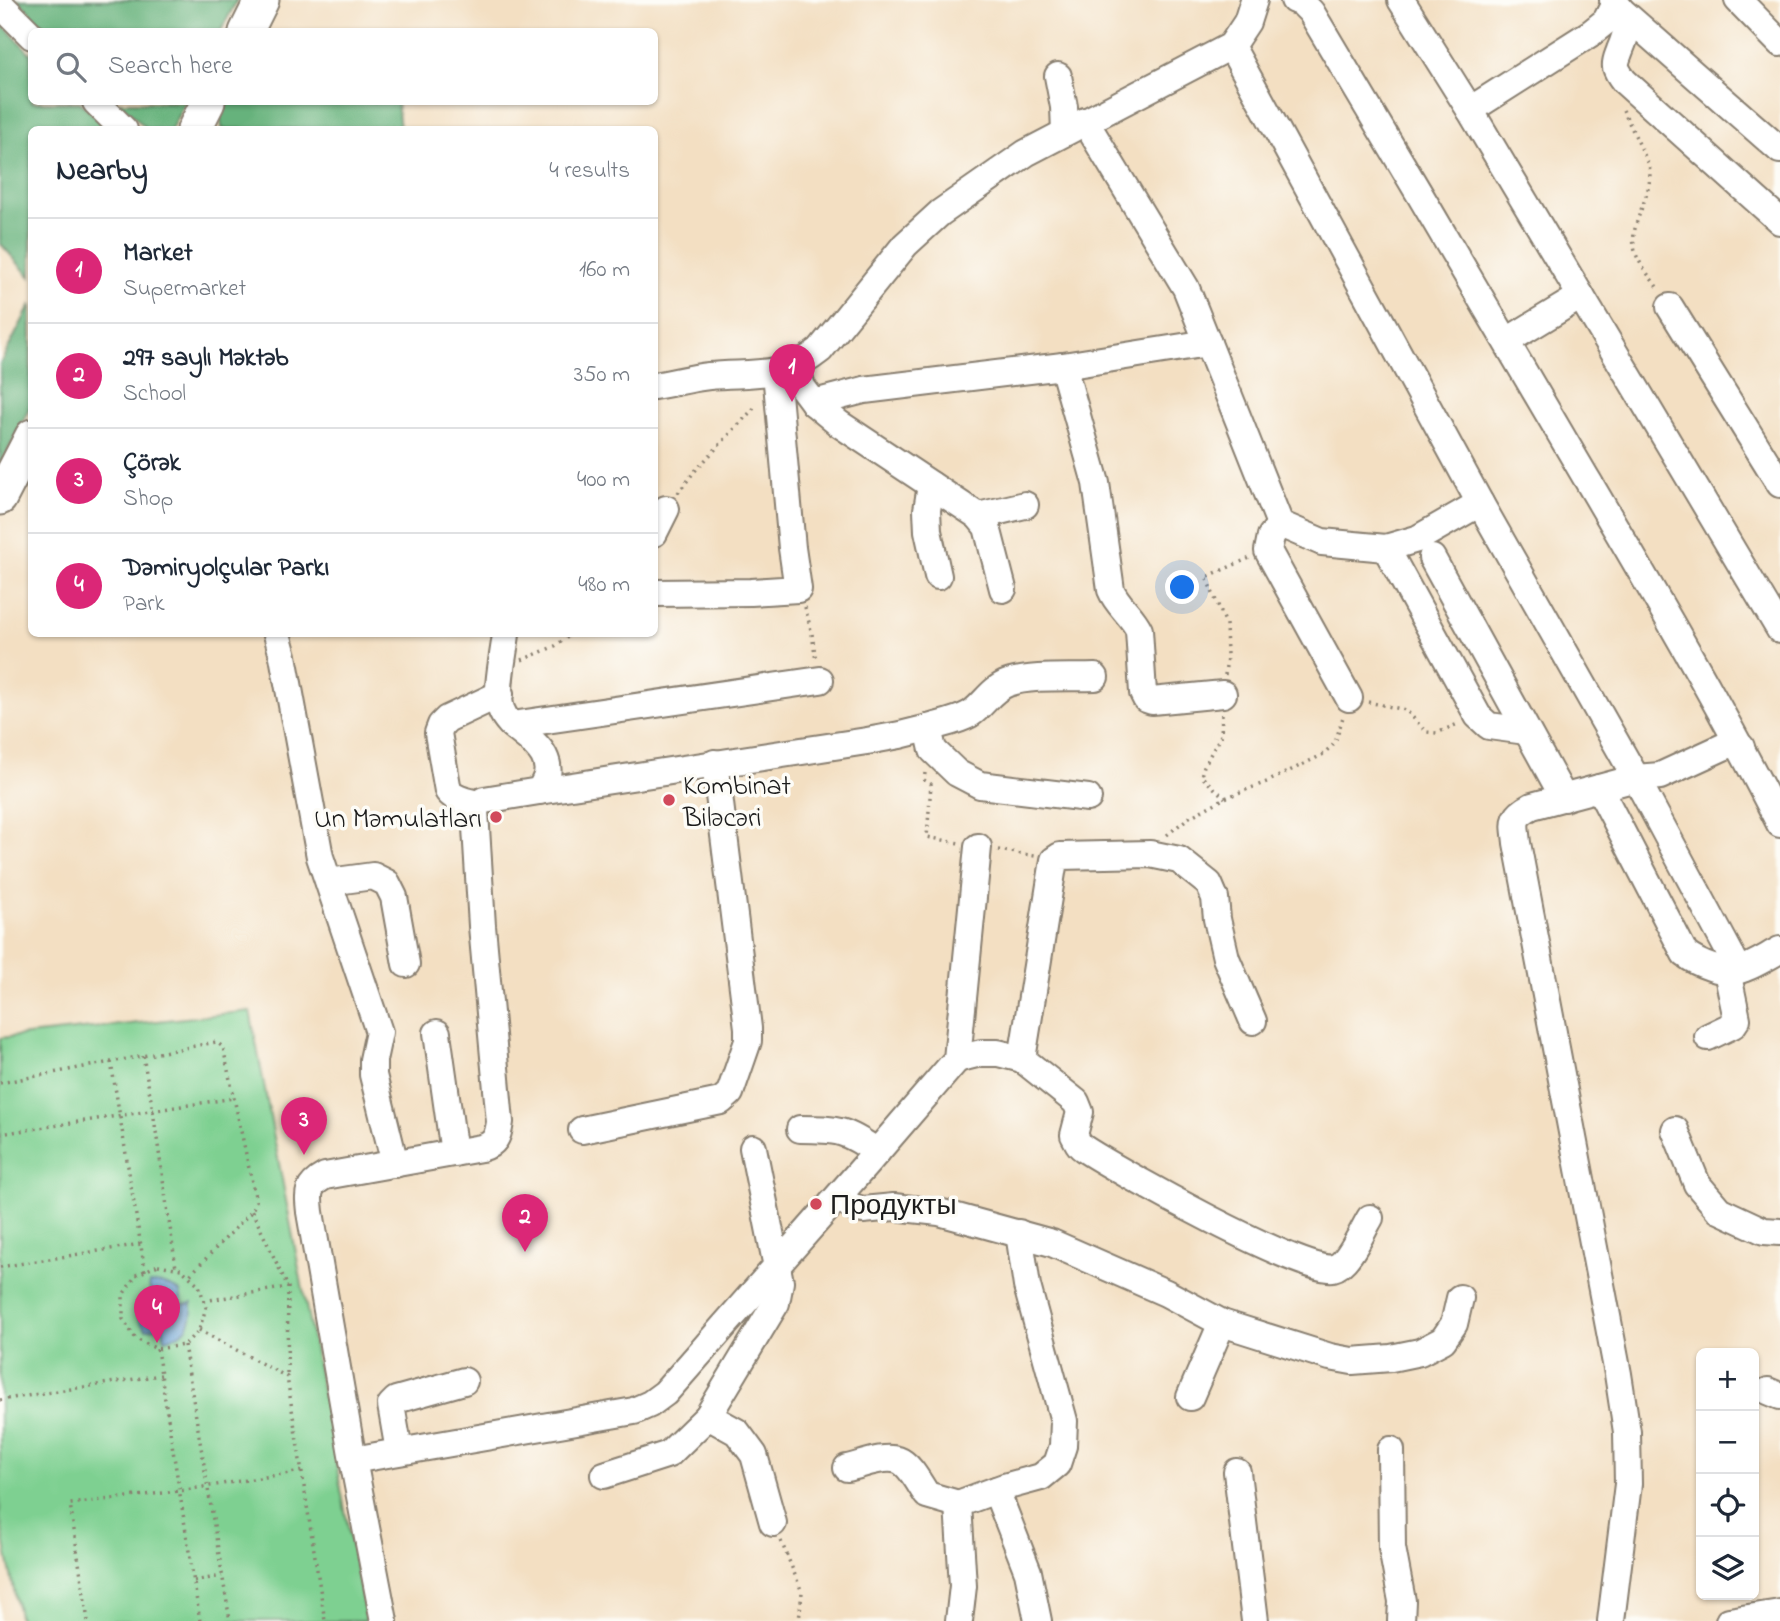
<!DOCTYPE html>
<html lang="en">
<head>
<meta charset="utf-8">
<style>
	:root { --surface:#fff; --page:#f6f6f7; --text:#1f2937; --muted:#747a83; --line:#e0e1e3; --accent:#db2777 }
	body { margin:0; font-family:"Indie Flower",sans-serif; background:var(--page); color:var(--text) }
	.controls { position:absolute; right:21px; bottom:21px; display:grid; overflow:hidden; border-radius:10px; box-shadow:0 2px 5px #0004 }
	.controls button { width:63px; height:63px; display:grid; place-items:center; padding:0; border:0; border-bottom:2px solid var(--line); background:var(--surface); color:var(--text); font:35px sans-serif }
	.you { position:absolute; left:1183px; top:588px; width:24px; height:24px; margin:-18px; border:5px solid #fff; border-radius:50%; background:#1a73e8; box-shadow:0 0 0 10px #1a73e833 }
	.badge { display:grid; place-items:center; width:46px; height:46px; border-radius:50%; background:var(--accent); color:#fff; font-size:23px; font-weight:700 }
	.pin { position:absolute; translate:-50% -58px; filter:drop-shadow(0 2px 4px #0008) }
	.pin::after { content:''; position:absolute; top:37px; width:24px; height:21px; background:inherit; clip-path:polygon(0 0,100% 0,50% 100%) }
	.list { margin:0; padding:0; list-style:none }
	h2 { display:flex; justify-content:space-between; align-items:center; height:91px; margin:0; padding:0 28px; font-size:30px }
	h2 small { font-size:23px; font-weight:400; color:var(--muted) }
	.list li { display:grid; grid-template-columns:46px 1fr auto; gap:21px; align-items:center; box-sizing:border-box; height:105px; padding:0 28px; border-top:2px solid var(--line) }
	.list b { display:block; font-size:26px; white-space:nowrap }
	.list p { margin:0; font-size:23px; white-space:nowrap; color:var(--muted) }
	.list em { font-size:23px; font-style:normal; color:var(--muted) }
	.icon { flex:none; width:38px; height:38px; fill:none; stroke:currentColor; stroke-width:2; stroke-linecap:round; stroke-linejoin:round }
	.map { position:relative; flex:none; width:1780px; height:1621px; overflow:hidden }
	.search { position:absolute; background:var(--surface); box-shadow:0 2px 5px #0004; left:28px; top:28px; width:630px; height:77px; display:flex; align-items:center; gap:18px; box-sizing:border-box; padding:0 24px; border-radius:10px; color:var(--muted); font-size:26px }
	.panel { position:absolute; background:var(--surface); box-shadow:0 2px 5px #0004; left:28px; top:126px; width:630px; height:511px; border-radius:10px }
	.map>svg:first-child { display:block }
	.green { fill:#7ed091; stroke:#4d7656; stroke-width:2 }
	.forest { fill:#66b27b; stroke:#41674c; stroke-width:2 }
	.water { fill:#639ed3; stroke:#405d78; stroke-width:2 }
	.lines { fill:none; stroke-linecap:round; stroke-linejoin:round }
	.minor-casing { stroke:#887e6f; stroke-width:30 }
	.major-casing { stroke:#887e6f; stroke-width:37 }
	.path { stroke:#887e6f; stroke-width:3.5; stroke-dasharray:2 5; stroke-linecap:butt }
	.minor { stroke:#fff; stroke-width:26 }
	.major { stroke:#fff; stroke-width:33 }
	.poi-dot { fill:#d1495b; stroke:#fdfcf7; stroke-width:2.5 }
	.labels { text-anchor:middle; stroke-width:7; stroke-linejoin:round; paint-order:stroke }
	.poi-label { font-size:28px; fill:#1c1c1c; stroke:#fdfcf7; text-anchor:start }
</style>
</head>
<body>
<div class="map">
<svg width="1780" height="1621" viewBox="0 0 1780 1621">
	<rect width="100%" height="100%" fill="#fdfcf7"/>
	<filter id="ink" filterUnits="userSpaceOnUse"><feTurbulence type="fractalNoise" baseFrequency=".0143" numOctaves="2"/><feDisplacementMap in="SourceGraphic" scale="14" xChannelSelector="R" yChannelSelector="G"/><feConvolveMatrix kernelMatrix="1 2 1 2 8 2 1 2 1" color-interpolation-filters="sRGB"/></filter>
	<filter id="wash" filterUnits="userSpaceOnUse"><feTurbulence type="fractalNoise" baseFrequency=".00686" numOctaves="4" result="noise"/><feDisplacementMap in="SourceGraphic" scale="28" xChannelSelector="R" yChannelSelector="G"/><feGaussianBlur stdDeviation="1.57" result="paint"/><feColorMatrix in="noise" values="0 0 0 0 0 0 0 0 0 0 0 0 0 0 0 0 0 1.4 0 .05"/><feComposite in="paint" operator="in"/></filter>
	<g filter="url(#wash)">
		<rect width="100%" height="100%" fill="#f3dfc2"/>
		<polygon class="green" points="250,1011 366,1621 20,1621 0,1519 0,1038"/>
		<g class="forest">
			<polygon points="18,0 237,0 221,31 50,32"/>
			<polygon points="0,22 31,54 32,102 80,102 108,129 32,130 31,278 0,243"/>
			<polygon points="119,102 185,102 171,130 147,129"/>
			<polygon points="228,102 397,102 400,129 222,129 220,116"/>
			<polygon points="31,304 31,405 0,466 0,364"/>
		</g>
		<path class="water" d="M149,1283C162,1283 170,1284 180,1292L182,1305L192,1303C193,1325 187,1334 165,1339L163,1327L146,1329C137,1319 135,1311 140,1298L151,1296Z"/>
	</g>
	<g filter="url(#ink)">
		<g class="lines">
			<defs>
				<g id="minor">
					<path d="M1294,0L1301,2L1311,12C1401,162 1490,313 1578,464C1648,583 1718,701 1780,824"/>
					<polyline points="1401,0 1470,110 1780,630"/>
					<path d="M1613,0C1630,19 1630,27 1620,50C1618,56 1615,61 1616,67C1617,71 1621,77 1624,81L1780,221"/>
					<polyline points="1738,0 1780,43"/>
					<polyline points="0,4 32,36"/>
					<polyline points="1624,13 1780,150"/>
					<polyline points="1231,46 1480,503 1636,778 1739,970"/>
					<polyline points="1058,76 1064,107 1065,132"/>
					<polyline points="96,102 124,130"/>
					<polyline points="1470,110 1591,33 1606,21 1615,3"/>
					<polyline points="1085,121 1186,288 1280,524 1322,542 1386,548 1417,539 1480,503"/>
					<polyline points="1670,307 1780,484"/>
					<polyline points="1507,341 1581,296"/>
					<path d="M1063,366L1096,483L1111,590C1117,605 1132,615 1139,630L1143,693L1146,699L1152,701L1223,694"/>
					<polyline points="796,367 802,387 814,403 838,423 978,516 987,527 1003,589"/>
					<path d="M654,386C673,383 691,378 709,376C752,372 785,379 820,350L905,245L940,213L1026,153L1231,46L1247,22L1254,0"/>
					<polyline points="814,403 864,390 1063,366 1208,343"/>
					<polyline points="931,485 927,510 928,531 938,576"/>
					<polyline points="978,516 1025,505"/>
					<polyline points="1280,524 1271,536 1268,551 1349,698"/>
					<polyline points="654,533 666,509"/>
					<polyline points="1386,548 1478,716 1489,726 1526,731"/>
					<polyline points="1432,558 1564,798"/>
					<polyline points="654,593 751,592 798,589 792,548 776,372"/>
					<polyline points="277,634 283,656 320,857 379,1032 373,1060 373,1075 395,1164"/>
					<polyline points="512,725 820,680"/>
					<path d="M928,728C941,724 958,721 970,714C984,705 991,689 1008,683C1031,675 1070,678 1095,677"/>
					<path d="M1599,788L1685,954C1698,964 1723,974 1739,970C1752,967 1768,956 1780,950"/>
					<polyline points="539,791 867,741 900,735 928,728 933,750 957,773 980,785 1088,798"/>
					<path d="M478,804C467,801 455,800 448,791L438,733L441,725L447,719L500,694"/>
					<polyline points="329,882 373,876 387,883 394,897 406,964"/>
					<polyline points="437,1033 454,1153"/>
					<polyline points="1708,1037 1733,1025 1737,1019 1727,971"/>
					<path d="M957,1059L981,1053H998L1022,1059L1076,1102L1080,1112L1074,1135C1077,1140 1078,1145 1083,1148C1114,1169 1305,1275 1333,1268C1348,1265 1362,1231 1370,1218"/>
					<polyline points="1022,1059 1054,860 1060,856 1150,854 1179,860 1209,884 1215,898 1217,919 1226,958 1253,1021"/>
					<path d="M800,1129C838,1129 846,1130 877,1152"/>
					<polyline points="582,1130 721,1101 730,1093 748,1041 748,1028 715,763"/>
					<polyline points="1675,1130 1697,1184 1719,1210 1764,1231 1780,1232"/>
					<polyline points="839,1196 852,1207 863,1210 894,1207 939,1212 1052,1243 1166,1293 1222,1323 1330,1357 1352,1361 1391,1358 1420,1352 1443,1340 1454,1324 1460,1298"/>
					<polyline points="1768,1391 1780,1396"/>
					<polyline points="1190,1397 1222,1323"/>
					<polyline points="708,1416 737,1432 754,1455 773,1523"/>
					<polyline points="1391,1450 1392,1548 1402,1601 1401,1621"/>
					<polyline points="399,1451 391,1405 396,1400 464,1381"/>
					<polyline points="353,1460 634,1411 650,1404 665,1393 877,1152 957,1059 978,847"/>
					<path d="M847,1468C862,1465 883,1455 898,1460C910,1464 920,1485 927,1495L958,1504"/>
					<polyline points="1237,1472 1255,1621"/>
					<polyline points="604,1475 669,1454 708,1416 776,1303 780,1282 753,1148"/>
					<polyline points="996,1490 1028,1572 1038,1621"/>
					<path d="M384,1621L353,1460L310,1212C308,1192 307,1186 325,1176L481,1148C495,1144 498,1137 500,1122L482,926L475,811L478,804L484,800L539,791C547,779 551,770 544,756C533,735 508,730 501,709C495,690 504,654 506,634"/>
					<polyline points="959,1621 963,1586 958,1504 1004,1487 1041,1477 1057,1464 1063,1446 1064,1421 1027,1286 1019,1233"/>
					<path d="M1611,1621L1628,1484L1627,1432L1618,1374L1517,843C1515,822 1511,817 1532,806L1636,778L1660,776L1723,747L1731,744L1741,747"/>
					<polyline points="1729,1621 1780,1613"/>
				</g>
				<g id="major">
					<polyline points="246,32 262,0"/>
					<polyline points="194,130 208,102"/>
					<polyline points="0,498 32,436"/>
				</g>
			</defs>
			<use href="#minor" class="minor-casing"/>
			<use href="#major" class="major-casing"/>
			<g class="path">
				<path d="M1623,110L1649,165C1655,194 1630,220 1634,246C1636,262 1651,277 1659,290"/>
				<polyline points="678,493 694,472 757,405"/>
				<polyline points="805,607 812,634 816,661"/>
				<polyline points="522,660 555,646 572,634"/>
				<polyline points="1225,675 1227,656 1226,624 1206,577 1250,558"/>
				<polyline points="1368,702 1406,710 1426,732 1437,733 1460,723"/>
				<polyline points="1222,714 1221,735 1204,766 1201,776 1225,798"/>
				<polyline points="925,773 924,780 931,784 927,837 959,843"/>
				<polyline points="1167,835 1188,818 1225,798 1269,781 1322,755 1335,743 1343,717"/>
				<polyline points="998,850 1035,856"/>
				<polyline points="143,1056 153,1111 176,1268"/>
				<polyline points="111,1062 145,1271"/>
				<polyline points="0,1083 216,1042 223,1047 256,1201 252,1211 189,1276"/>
				<polyline points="0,1134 234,1098"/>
				<polyline points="252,1211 288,1287 287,1377"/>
				<polygon points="158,1265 181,1269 199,1285 206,1308 199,1330 184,1345 157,1349 136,1339 123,1319 123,1295 136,1275"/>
				<polyline points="0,1267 141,1244"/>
				<polyline points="204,1301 288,1287"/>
				<polyline points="199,1330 287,1377 325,1621"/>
				<polyline points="184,1345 230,1621"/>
				<polyline points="157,1349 200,1621"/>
				<polyline points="0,1400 161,1375"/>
				<polyline points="781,1541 802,1592 799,1621"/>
				<polyline points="194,1581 222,1576"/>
				<polyline points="88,1621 70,1504 179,1491 302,1471"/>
			</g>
			<use href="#minor" class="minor"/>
			<use href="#major" class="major"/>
		</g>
	</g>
	<g class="poi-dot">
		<circle cx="669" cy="800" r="7"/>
		<circle cx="496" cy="817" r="7"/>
		<circle cx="816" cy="1204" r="7"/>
	</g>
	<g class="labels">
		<g class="poi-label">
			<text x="683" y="794">Kombinat<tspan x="683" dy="32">Biləcəri</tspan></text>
			<text x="482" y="827" text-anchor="end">Un Məmulatları</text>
			<text x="830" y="1214">Продукты</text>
		</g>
	</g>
</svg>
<div class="controls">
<button>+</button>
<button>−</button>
<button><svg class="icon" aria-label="locate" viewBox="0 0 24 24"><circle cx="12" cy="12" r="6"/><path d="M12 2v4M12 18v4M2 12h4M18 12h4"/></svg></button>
<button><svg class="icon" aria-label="layers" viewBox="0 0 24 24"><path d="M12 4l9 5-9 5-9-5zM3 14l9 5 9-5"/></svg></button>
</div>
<div class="you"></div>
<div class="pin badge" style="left:792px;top:402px">1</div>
<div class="pin badge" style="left:525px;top:1252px">2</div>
<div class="pin badge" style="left:304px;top:1155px">3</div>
<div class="pin badge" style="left:157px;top:1343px">4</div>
<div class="search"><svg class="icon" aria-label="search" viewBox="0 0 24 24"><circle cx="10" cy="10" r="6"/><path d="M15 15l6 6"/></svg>Search here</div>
<section class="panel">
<h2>Nearby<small>4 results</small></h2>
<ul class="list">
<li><span class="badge">1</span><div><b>Market</b><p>Supermarket</p></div><em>160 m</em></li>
<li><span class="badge">2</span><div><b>297 saylı Məktəb</b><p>School</p></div><em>350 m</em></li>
<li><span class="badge">3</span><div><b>Çörək</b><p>Shop</p></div><em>400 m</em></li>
<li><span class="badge">4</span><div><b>Dəmiryolçular Parkı</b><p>Park</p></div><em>480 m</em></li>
</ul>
</section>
</div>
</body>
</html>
